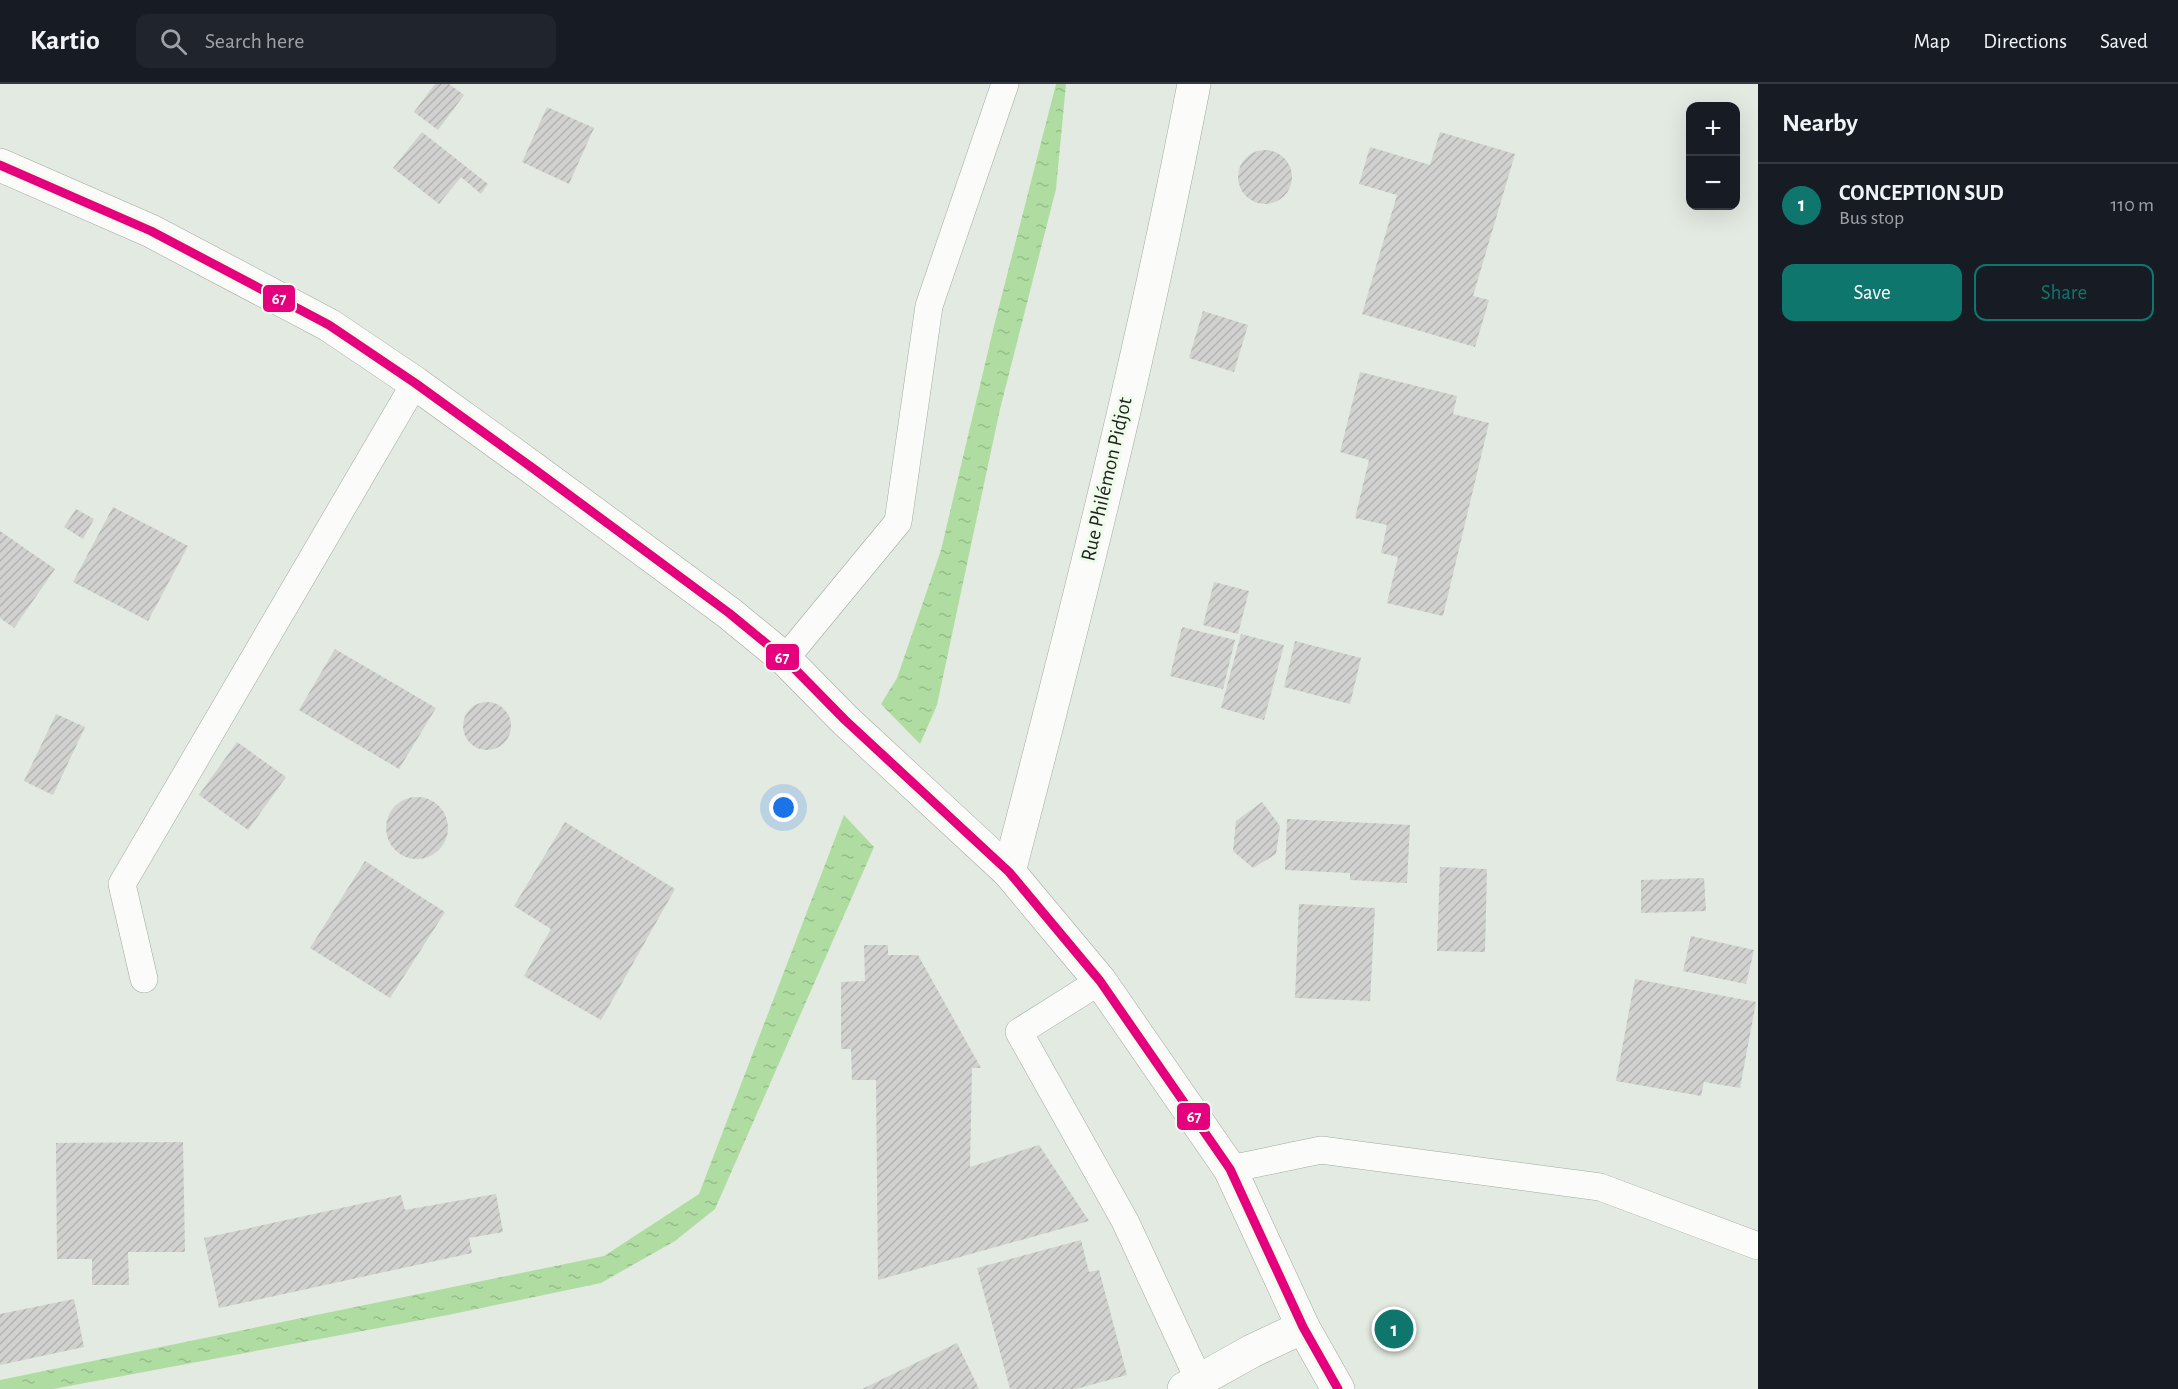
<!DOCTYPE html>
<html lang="en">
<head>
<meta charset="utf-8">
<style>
	:root { --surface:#171b24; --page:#20242c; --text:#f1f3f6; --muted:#9ea1a6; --line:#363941; --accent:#0f766e }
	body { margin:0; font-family:"Alegreya Sans",sans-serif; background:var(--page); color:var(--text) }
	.controls { position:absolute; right:18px; top:18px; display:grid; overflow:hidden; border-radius:12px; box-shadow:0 6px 24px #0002 }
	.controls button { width:54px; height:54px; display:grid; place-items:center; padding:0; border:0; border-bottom:2px solid var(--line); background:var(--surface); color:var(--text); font:30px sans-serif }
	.you { position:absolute; left:784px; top:724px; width:21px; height:21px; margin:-15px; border:4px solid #fff; border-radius:50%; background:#1a73e8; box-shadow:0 0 0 9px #1a73e833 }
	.badge { display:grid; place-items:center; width:39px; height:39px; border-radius:50%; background:var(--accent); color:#fff; font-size:20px; font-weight:700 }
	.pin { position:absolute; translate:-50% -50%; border:3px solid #fff; box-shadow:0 2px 6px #0006 }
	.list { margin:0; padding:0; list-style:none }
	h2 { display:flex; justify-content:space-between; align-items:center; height:78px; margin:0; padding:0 24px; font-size:26px }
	h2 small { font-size:20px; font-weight:400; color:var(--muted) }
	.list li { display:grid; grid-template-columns:39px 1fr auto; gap:18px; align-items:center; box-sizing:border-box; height:84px; padding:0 24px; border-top:2px solid var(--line) }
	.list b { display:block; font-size:22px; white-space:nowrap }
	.list p { margin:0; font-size:20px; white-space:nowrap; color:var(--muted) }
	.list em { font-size:20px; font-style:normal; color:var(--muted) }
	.actions { display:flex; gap:12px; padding:18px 24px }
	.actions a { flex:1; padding:14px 0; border:2px solid var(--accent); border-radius:12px; text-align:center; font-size:21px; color:var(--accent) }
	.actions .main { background:var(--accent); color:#fff }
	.icon { flex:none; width:33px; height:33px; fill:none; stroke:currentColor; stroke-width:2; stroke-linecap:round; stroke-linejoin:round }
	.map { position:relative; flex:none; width:1758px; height:1305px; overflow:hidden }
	header { display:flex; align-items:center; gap:36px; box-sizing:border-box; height:84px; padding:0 30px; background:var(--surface); border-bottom:2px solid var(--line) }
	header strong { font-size:28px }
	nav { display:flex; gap:33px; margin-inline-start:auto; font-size:21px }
	.search { width:420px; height:54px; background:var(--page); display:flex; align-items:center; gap:15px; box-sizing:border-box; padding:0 21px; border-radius:12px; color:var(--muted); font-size:22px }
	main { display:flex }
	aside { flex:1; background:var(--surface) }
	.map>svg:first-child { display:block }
	.water { fill:url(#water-ripples) }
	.building { fill:url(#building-hatch) }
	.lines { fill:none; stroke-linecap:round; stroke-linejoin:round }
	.lane-casing { stroke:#a3a9a2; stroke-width:28 }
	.street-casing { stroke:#a3a9a2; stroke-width:34 }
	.primary-casing { stroke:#a3a9a2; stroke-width:34 }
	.lane { stroke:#fbfcfa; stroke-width:27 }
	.street { stroke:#fbfcfa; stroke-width:33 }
	.primary { stroke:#fbfcfa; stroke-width:33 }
	.bus-1-casing { stroke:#eefbea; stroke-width:14 }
	.bus-1 { stroke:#e5007d; stroke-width:9 }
	.labels { text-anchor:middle; stroke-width:6; stroke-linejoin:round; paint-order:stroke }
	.street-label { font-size:21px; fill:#1d221c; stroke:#eefbea }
	.line-badge { stroke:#eefbea; stroke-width:2 }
	.badge-label { font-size:16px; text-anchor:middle; font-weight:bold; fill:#fff }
</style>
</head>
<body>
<header>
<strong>Kartio</strong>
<div class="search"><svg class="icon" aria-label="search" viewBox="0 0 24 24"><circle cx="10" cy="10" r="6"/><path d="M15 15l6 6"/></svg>Search here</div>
<nav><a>Map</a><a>Directions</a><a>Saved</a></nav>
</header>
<main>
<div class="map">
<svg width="1758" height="1305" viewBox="0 0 1758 1305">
	<defs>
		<pattern id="water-ripples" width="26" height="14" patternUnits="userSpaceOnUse" patternTransform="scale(1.5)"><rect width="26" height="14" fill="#afdda1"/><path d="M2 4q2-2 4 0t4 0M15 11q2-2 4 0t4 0" fill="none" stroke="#96bd8a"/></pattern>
		<pattern id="building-hatch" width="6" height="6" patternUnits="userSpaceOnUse" patternTransform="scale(1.5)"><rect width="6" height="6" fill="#d1d1cf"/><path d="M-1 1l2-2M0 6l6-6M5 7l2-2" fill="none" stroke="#b3b3b1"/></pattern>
	</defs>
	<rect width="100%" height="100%" fill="#e3eae1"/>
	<g class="water">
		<polygon points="1056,0 1066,0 1056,105 1000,325 937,621 920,660 881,620 897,594 941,466 994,242"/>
		<polygon points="844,731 874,763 715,1125 675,1157 601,1199 448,1231 53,1305 0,1305 0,1296 604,1172 699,1110"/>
	</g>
	<g class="building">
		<polygon points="435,0 449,0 464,11 438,46 414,28"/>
		<polygon points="547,23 594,44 569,100 522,78"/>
		<polygon points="422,48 488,100 481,110 461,93 439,120 393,84"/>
		<polygon points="1440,48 1515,70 1473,212 1489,216 1475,263 1362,230 1397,111 1359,100 1370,63 1430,81"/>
		<circle cx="1265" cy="93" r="27"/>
		<polygon points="1203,227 1248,241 1234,288 1189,274"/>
		<polygon points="1360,288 1457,312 1453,330 1489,339 1443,532 1387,519 1398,473 1381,469 1387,441 1355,434 1369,376 1340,368"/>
		<polygon points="113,423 188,462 148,537 73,498"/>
		<polygon points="76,425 94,435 83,455 64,443"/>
		<polygon points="0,447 55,485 14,544 0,534"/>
		<polygon points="1214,498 1249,507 1238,550 1203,541"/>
		<polygon points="1182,543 1235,556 1223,605 1170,592"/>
		<polygon points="1241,550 1284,561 1264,636 1221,624"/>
		<polygon points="1295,557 1361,574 1350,620 1284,603"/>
		<polygon points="335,565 436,624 399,685 299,626"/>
		<circle cx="487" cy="642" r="24"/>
		<polygon points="56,630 85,643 53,711 24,697"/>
		<polygon points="237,658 286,693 248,746 199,711"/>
		<circle cx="417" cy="744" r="31"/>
		<polygon points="1262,718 1280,742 1276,770 1253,784 1233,767 1236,737"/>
		<polygon points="1287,735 1410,741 1407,799 1350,796 1350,789 1285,786"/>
		<polygon points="565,738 675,805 601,936 524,892 551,845 514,822"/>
		<polygon points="365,777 445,828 390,914 310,864"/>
		<polygon points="1440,783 1487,785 1485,868 1437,867"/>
		<polygon points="1704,794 1706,827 1641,829 1641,796"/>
		<polygon points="1299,820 1375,824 1370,917 1295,914"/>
		<polygon points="1691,852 1754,866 1746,900 1683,887"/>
		<polygon points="864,861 888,861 888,871 918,871 981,984 972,984 970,1083 1039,1061 1089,1137 878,1196 876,996 852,996 851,965 841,965 841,898 865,897"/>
		<polygon points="1635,895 1756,918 1740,1004 1704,998 1701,1012 1616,997"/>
		<polygon points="183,1058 185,1168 128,1168 129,1201 92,1201 92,1175 57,1175 56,1059"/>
		<polygon points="496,1110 503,1148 469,1154 472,1169 219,1224 204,1154 401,1111 405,1126"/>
		<polygon points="1081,1156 1089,1188 1099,1186 1127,1291 1076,1305 1010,1305 977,1184"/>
		<polygon points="74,1215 84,1263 0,1281 0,1230"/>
		<polygon points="957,1259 979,1305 862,1305"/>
	</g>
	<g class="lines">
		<defs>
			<g id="lane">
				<polyline points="785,575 898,438 929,222 1005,0"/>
				<polyline points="144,895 122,800 415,299"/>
				<polyline points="1100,897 1019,948 1125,1137 1203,1305"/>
				<polyline points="1230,1085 1321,1066 1600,1103 1758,1162"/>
			</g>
			<g id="street">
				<path d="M1009,788C1077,527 1143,265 1194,0"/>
				<polyline points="1184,1305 1252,1267 1303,1243"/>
			</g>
			<polyline id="primary" points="0,81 151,147 329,241 415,299 534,385 729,529 785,575 845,636 1009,788 1100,897 1230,1085 1303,1243 1338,1305"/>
		</defs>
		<use href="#lane" class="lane-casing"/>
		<use href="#street" class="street-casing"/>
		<use href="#primary" class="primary-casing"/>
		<use href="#lane" class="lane"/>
		<use href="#street" class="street"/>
		<use href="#primary" class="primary"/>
		<defs>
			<polyline id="bus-1" points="0,81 151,147 329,241 415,299 534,385 729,529 785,575 845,636 1009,788 1100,897 1230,1085 1303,1243 1338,1305"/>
		</defs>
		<use href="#bus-1" class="bus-1-casing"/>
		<use href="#bus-1" class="bus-1"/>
	</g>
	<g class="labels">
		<g class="street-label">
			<text transform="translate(1106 395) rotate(-77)" y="7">Rue Philémon Pidjot</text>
		</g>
	</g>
	<g class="line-badge">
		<rect x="262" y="200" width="34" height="29" rx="6" fill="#e5007d"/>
		<rect x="765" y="559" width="35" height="28" rx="6" fill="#e5007d"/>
		<rect x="1176" y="1018" width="35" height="29" rx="6" fill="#e5007d"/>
	</g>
	<g class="badge-label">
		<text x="279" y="220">67</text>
		<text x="782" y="579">67</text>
		<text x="1194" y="1038">67</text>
	</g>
</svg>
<div class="controls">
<button>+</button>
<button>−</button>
</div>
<div class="you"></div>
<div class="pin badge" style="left:1394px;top:1245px">1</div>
</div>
<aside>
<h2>Nearby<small></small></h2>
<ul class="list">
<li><span class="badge">1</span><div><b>CONCEPTION SUD</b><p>Bus stop</p></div><em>110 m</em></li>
</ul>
<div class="actions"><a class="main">Save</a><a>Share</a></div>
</aside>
</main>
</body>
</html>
